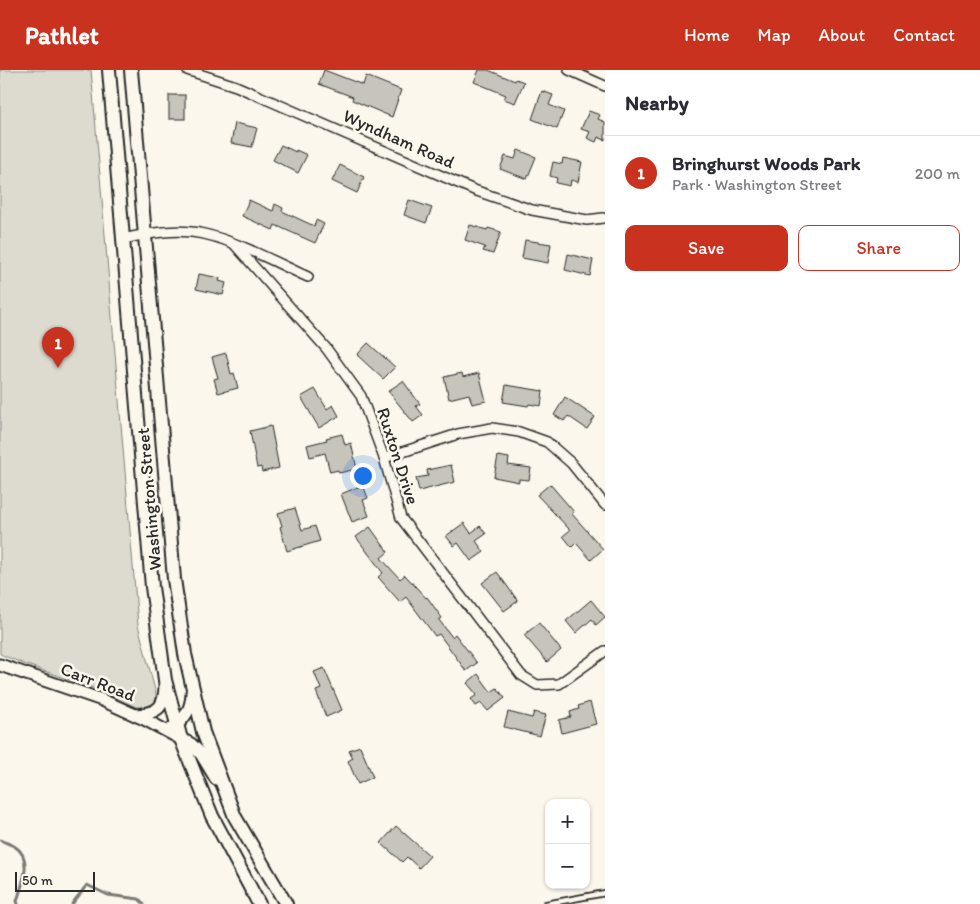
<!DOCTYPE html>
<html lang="en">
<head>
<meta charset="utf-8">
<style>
	:root { --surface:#fff; --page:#f7f7f7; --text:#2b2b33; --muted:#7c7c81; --line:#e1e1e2; --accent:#c8321e }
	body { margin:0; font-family:Itim,sans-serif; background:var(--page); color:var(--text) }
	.controls { position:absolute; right:15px; bottom:15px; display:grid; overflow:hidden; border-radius:10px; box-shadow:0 1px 4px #0004 }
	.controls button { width:45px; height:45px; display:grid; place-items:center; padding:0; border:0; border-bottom:1px solid var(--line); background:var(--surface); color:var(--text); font:25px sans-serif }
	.scale { position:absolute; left:15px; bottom:12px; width:80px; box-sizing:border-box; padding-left:5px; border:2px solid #2b2b2b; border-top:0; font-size:14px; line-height:18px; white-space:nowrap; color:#2b2b2b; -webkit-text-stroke:4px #fbf7ec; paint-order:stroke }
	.you { position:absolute; left:362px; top:405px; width:18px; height:18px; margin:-12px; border:4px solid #fff; border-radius:50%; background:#1a73e8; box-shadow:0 0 0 8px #1a73e833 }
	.badge { display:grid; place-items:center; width:32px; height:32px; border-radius:50%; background:var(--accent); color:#fff; font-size:16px; font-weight:700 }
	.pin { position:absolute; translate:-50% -41px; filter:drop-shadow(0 1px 2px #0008) }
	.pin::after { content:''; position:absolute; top:26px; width:18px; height:15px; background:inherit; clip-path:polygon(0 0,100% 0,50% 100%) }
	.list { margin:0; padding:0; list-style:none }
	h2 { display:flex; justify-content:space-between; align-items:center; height:65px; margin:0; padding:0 20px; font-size:21px }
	h2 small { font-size:16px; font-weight:400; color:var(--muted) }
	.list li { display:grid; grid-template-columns:32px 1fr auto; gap:15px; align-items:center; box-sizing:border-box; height:75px; padding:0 20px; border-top:1px solid var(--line) }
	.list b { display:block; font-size:19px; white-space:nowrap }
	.list p { margin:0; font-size:16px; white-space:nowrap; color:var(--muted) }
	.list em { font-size:16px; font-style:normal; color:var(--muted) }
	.actions { display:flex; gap:10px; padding:15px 20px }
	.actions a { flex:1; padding:11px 0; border:1px solid var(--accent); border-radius:10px; text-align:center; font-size:18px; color:var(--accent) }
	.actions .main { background:var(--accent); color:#fff }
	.map { position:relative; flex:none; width:605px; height:834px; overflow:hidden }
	header { display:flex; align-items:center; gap:30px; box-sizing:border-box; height:70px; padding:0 25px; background:var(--accent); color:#fff }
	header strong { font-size:24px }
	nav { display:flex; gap:28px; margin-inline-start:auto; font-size:18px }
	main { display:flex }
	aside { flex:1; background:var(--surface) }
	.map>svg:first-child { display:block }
	.green { fill:#dddad0; stroke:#84827e }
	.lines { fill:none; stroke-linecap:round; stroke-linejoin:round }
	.stream { stroke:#7b7a75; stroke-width:3 }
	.building { fill:#c7c4bc; stroke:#2b2b2b }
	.service-casing { stroke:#2b2b2b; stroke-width:8 }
	.minor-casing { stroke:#2b2b2b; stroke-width:12 }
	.tertiary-casing { stroke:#2b2b2b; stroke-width:15 }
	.secondary-casing { stroke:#2b2b2b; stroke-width:16 }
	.service { stroke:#fbf7ec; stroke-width:4.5 }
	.minor { stroke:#fbf7ec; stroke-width:9 }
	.tertiary { stroke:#fbf7ec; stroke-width:11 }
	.secondary { stroke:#fbf7ec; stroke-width:12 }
	.labels { text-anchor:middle; stroke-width:5; stroke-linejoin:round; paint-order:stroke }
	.street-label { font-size:18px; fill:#2b2b2b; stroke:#fbf7ec }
</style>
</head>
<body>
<header>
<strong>Pathlet</strong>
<nav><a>Home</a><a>Map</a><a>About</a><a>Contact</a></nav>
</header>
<main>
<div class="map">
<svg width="605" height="834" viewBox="0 0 605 834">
	<rect width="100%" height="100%" fill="#fbf7ec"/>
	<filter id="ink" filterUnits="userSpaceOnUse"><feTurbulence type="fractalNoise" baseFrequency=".02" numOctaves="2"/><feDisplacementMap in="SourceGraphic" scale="10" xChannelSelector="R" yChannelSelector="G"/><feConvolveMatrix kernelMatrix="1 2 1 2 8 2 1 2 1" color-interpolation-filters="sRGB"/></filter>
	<g filter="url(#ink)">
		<polygon class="green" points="0,0 91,0 138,555 156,624 156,632 151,637 136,637 96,619 24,594 0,584"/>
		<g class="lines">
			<g class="stream">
				<path d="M0,770C4,772 10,774 14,776C34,788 22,814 17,831L18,834"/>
				<polyline points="72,834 87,815 108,825 139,829 144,834"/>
			</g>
		</g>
		<g class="building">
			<polygon points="324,0 363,15 366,6 401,20 392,47 352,30 353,27 319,14"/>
			<polygon points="479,0 488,0 515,11 516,9 524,12 515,33 504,29 506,25 474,12"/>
			<polygon points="542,21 553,25 549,35 564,41 557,59 532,49"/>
			<rect x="169" y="25" width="16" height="24"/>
			<polygon points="589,41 600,45 598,49 605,52 605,70 598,67 596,72 587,68 590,62 581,59"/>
			<polygon points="235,53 257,58 252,77 231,73"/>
			<polygon points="281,75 296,82 296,80 307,85 298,103 273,90"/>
			<polygon points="518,80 536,87 527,109 500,99 505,86 515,89"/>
			<polygon points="563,88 582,92 578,112 571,110 570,116 556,113 557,108 550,106 553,92 562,94"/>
			<polygon points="340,95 364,107 357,123 332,111"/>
			<polygon points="249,130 273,141 275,134 283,138 282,141 314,156 316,150 324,154 315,173 275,155 273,160 242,146"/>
			<polygon points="409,130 432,138 426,153 404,145"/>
			<polygon points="470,155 487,160 488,158 501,162 493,184 483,181 485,177 465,170"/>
			<polygon points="525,170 551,174 548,193 522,188"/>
			<polygon points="568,184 593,190 590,206 565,200"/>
			<polygon points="199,204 220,208 219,211 226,213 223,225 196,219"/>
			<polygon points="368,273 395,297 383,309 357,285"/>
			<polygon points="226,283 231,304 234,303 238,318 218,323 214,309 218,308 212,287"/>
			<polygon points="462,303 463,307 479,303 486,331 472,334 469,324 449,329 444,307"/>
			<polygon points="403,311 420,334 416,336 423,345 413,352 388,321"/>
			<polygon points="506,315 543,321 541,336 529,334 528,336 503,332"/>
			<polygon points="315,319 327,339 333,335 339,346 319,358 301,327"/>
			<polygon points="565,327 595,347 587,359 568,346 564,351 554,345"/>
			<polygon points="271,356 279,398 262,402 261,397 257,398 250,361"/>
			<polygon points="342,364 345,375 351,373 357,399 339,403 338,400 330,402 325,383 310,387 307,375 327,370 326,368"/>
			<polygon points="498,386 509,388 508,395 531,398 529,410 519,409 519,412 494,407"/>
			<polygon points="451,395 455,412 419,421 416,408 428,406 427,400"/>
			<polygon points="550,414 574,442 572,444 603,479 591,490 576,473 572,477 563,466 570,460 537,425"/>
			<polygon points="363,415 368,428 363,430 369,446 352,452 341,424"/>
			<polygon points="295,438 302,460 315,456 320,471 287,481 280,457 282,456 278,443"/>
			<polygon points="464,453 471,463 480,456 486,464 476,471 484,482 471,491 458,473 454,476 446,466"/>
			<polygon points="370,457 388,482 381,488 400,509 405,505 426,528 427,527 442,548 439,550 452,567 455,564 477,593 466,601 439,564 435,566 406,527 400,532 378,507 383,503 356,467"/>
			<polygon points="497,502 518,531 504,541 482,513"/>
			<polygon points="591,530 605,547 596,555 592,549 576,563 566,551"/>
			<polygon points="539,553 561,580 547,592 524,565"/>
			<polygon points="324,598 342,640 326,647 316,621 321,619 314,602"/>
			<polygon points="478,604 491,622 497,618 505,628 488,641 481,633 476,636 471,629 477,625 467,613"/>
			<polygon points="590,632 596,654 562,663 559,650 571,647 570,642 579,639 578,636"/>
			<polygon points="508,642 532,648 534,642 546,645 540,666 504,657"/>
			<polygon points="360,676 373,707 358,714 348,691 353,688 349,680"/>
			<polygon points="396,756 430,786 419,798 407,787 402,792 381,773"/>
		</g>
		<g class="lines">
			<defs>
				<polyline id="service" points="546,834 605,823"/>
				<g id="minor">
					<polyline points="187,0 236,16 474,120 532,140 587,150 603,148"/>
					<polyline points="569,0 605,16"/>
					<path d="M123,169C149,163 178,158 204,164C236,171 277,193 308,207"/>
					<polyline points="235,175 326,278 361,326 384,388 401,448 521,605 537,615 559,614 605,581"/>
					<polyline points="384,388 458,364 492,358 519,362 547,372 571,393 605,435"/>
				</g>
				<g id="tertiary">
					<polyline points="0,595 102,630 144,649 181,669 191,674 201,684 216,709"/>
					<path d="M136,645C160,643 165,636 165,613"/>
					<path d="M172,658C185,650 192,637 192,622"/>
				</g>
				<g id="secondary">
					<polyline points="109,0 152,517 165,610 181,669 212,746 259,834"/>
					<polyline points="131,0 174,509 185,584 203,662 235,747 286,834"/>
				</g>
			</defs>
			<use href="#service" class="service-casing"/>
			<use href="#minor" class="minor-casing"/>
			<use href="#tertiary" class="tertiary-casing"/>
			<use href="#secondary" class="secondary-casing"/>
			<use href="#service" class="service"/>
			<use href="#minor" class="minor"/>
			<use href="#tertiary" class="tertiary"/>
			<use href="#secondary" class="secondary"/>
		</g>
	</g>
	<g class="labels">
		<g class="street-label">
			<text transform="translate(399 69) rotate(24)" y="6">Wyndham Road</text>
			<text transform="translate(398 386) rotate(72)" y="6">Ruxton Drive</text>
			<text transform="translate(149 429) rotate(-95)" y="6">Washington Street</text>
			<text transform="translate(98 612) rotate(21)" y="6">Carr Road</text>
		</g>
	</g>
</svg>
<div class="controls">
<button>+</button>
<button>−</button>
</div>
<div class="scale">50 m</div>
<div class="you"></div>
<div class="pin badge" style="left:58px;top:298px">1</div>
</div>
<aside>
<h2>Nearby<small></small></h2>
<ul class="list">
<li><span class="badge">1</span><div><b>Bringhurst Woods Park</b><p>Park · Washington Street</p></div><em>200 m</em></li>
</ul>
<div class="actions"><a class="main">Save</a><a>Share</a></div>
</aside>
</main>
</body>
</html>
